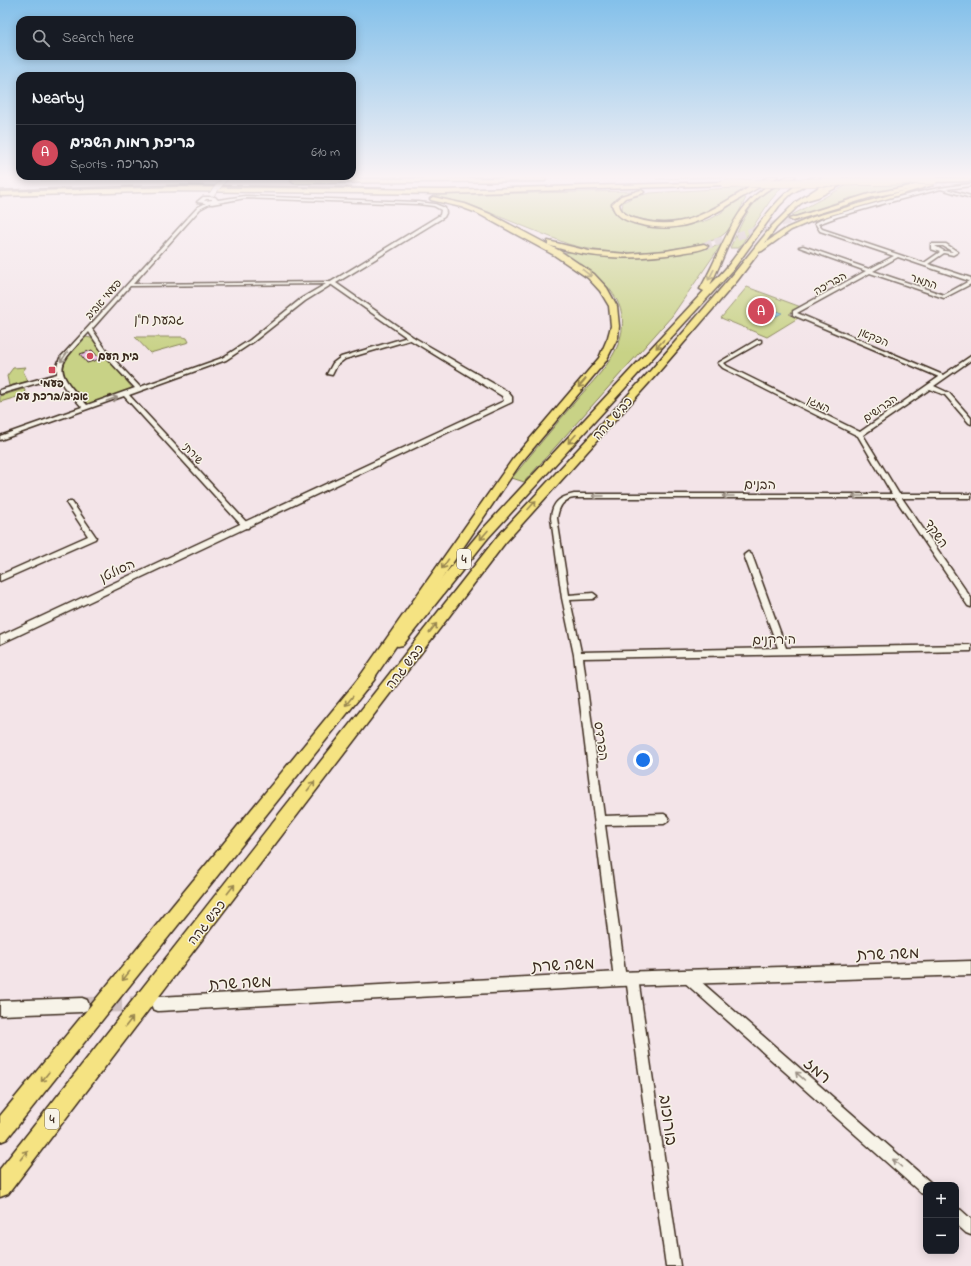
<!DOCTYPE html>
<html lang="en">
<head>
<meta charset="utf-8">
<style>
	:root { --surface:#171b24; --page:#242831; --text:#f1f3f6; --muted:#9ea1a6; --line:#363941; --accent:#d1495b }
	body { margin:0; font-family:"Indie Flower","Playpen Sans Hebrew",sans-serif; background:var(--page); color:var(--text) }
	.controls { position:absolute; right:12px; bottom:12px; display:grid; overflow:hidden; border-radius:8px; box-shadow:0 2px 10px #0003 }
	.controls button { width:36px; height:36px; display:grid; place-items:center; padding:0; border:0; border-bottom:1px solid var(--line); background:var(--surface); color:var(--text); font:20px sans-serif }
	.you { position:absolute; left:643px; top:760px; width:14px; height:14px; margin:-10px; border:3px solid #fff; border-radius:50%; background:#1a73e8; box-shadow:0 0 0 6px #1a73e833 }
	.badge { display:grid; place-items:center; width:26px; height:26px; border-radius:50%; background:var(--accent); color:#fff; font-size:13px; font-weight:700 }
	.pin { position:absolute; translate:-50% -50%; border:2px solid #fff; box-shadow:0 1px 4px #0006 }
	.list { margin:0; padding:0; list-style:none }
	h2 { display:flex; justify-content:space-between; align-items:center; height:52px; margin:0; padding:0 16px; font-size:17px }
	h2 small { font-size:13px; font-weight:400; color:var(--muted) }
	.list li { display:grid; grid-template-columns:26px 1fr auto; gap:12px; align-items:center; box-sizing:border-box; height:56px; padding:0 16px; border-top:1px solid var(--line) }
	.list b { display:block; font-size:15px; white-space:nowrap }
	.list p { margin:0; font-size:13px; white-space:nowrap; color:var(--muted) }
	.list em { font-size:13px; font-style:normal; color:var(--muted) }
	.icon { flex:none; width:22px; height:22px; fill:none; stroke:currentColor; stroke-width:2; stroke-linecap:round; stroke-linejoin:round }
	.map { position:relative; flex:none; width:971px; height:1266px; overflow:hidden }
	.search { position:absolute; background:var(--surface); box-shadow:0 2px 10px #0003; left:16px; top:16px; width:340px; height:44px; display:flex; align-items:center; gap:10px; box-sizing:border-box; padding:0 14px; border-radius:12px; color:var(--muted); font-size:15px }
	.panel { position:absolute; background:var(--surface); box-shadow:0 2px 10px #0003; left:16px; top:72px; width:340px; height:108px; border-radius:12px }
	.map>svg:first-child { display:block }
	.green { fill:#c8d286; stroke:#827e52 }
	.water { fill:#8cd1ee; stroke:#6c8e9b }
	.building { fill:#eac0e7; stroke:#3b2a1e }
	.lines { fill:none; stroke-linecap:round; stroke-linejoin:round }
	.tertiary-tunnel { stroke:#cebfc0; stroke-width:16; stroke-dasharray:16 8; stroke-linecap:butt }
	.trunk-tunnel { stroke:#cebfc0; stroke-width:6; stroke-dasharray:6 3.5; stroke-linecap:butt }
	.motorway-tunnel { stroke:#cebfc0; stroke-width:8; stroke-dasharray:8 3.5; stroke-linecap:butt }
	.minor-casing { stroke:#3b2a1e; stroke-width:3 }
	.tertiary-casing { stroke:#3b2a1e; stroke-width:3 }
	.trunk-casing { stroke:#3b2a1e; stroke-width:3 }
	.motorway-casing { stroke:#3b2a1e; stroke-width:3 }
	.minor { fill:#f7f3e8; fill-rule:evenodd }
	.tertiary { fill:#f7f3e8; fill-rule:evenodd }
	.trunk { fill:#f5e382; fill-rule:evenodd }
	.motorway { fill:#f5e382; fill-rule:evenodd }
	.rail { stroke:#3b2a1e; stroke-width:1.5 }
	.tertiary-bridge-casing { stroke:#3b2a1e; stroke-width:6; stroke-linecap:butt }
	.motorway-bridge-casing { stroke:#3b2a1e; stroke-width:9; stroke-linecap:butt }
	.tertiary-bridge { stroke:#f7f3e8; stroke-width:5 }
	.motorway-bridge { stroke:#f5e382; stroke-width:8 }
	.oneway { stroke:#988650 }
	.oneway2 { stroke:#998e83 }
	.poi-dot { fill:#d1495b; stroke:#f7f3e8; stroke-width:1.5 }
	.labels { text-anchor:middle; stroke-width:3; stroke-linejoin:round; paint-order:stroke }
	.far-street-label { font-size:11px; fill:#3b2a1e; stroke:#f7f3e8 }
	.far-poi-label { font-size:11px; font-weight:bold; fill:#3b2a1e; stroke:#f7f3e8; text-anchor:start }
	.shield { fill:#f7f3e8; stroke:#73665b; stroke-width:1 }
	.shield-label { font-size:12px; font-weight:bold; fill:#3b2a1e }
	.far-quarter-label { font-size:13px; fill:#3b2a1e; stroke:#f7f3e8 }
	.street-label { font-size:13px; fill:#3b2a1e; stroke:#f7f3e8 }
	.near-street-label { font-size:16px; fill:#3b2a1e; stroke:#f7f3e8 }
</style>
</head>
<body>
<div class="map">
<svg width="971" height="1266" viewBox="0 0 971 1266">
	<rect width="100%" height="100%" fill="#f3e4e8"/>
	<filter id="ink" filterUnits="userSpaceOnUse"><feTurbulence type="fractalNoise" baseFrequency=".025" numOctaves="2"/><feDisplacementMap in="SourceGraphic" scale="8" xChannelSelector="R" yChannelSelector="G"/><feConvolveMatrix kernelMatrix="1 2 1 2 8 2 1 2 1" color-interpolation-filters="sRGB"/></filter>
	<g filter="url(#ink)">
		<g class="green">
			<polygon points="47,176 132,176 127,179 41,181"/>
			<polygon points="290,176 431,176 447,178 455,176 563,176 449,180"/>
			<polygon points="722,176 765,176 656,179 716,176"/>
			<polygon points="849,184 922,184 850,198 795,216 792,215"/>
			<path d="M747,187C715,207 691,227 651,221C640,219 630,217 622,210L623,202L634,197L650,193Z"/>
			<path d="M771,187L781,188L770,201L739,248H730C741,224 750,202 771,187Z"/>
			<path d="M633,191L615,199L611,207C621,227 686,228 705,221C719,216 729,207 740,197L746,198C741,207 732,228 724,234C716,241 703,243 693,245C652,254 609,256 568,244L468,204L435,197L434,195Z"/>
			<path d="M721,245L672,316L524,482L512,478C532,453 553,428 574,403C590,384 613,363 620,339C633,296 593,271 562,253C579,250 607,258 626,258C659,259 689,252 721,245Z"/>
			<polygon points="747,287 801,307 789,314 798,318 767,337 721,318"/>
			<path d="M86,337L91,338L133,389L87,405C72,386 52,373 72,350C77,345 80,340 86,337Z"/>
			<polygon points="135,337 183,337 187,338 189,342 150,353"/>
			<polygon points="26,367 23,371 28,381 9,386 7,376 13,368"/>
			<polygon points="24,389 27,394 0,402 0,396"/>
		</g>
		<polygon class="water" points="765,306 782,313 775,317 766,313 760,316 751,313"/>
		<polygon class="building" points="92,350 100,359 87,363 80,354"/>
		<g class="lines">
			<polyline class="tertiary-tunnel" points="82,1005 142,1004"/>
			<polyline class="trunk-tunnel" points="932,184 971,177"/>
			<polyline class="motorway-tunnel" points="704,246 793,219"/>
			<defs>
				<g id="minor">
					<path d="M971,184V186L946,189L971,196V198L941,189L886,203L837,217L818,224L822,229L924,263L940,252L931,249V244H946L958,252L953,255L944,253L928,264L971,278V284L944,298L870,273L797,313L943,375L971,356V360L934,386L949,393L971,418V424L969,423L945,395L930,389L863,435L899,494H971V498H902L971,598V607L968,606L895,498H574C562,500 559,507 557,518L569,595L593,593L597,596L593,599L570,600L581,652L778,648L744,555L748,552L752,555L786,648L971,645V651L583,658L604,816L664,814L667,816L669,819L667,822L664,824L605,825L626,979L624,983L620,985L616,983L614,979L574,655L562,598L551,518C552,503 559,497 574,494H892L858,436L723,368L718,363L757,340H761V342L724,363L727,366L860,432L939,377L793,315V311L866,271L799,247L803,246L869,269L894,256L820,231L815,223C829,215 846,212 862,207C898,197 933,187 971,184ZM935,246H943L953,252L944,251ZM898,257L969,281L944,295L873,271Z"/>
					<path d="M208,202L211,203L200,209L133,284L329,282L334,283L305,301L253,342L226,360L129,395L248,524L249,526L248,528H244L124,396L0,440V436L82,407L64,387L58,377L0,394V390L57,374V366L60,358L198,207ZM326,284L302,298L250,340L222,358L140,387L109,354L92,329L130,286ZM89,332L105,356L135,388L87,405C52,367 56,368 89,332Z"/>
					<polygon points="411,336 414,338 413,339 345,359 337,365 332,375 327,374 333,363 341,357"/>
					<polygon points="68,502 72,502 96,537 95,539 0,581 0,575 88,536 67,504"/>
					<polygon points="687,971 691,973 931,1183 931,1185 926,1185 926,1195 921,1193 683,981 681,977 683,973"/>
					<polygon points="632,972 636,974 638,978 680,1266 666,1266 626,978 628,974"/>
					<polygon points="956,1208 961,1210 971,1219 971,1235 966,1233 956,1224"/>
				</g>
				<g id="tertiary">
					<polygon points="396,176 432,176 430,177 398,177"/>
					<path d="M245,196L418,202L435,204L445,208L446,213L444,217L336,283L413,337L508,392L512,397V402L0,644V636L504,401L502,396L409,339L329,283L440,215L441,210L434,206L418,204L245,198L212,204L197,202L203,197H215L218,200ZM206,199H212V200L204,201Z"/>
					<polygon points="971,961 971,975 620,986 158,1011 153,1009 151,1004 153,999 158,997 620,972"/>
					<polygon points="82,998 87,1000 89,1005 87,1010 82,1012 0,1015 0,1001"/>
				</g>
				<g id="trunk">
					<path d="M788,176H796C787,183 772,185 761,195C735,216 726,256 710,285C716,279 722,273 727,267C748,242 785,176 821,176L791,194L779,206L732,271L488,538L403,645L398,646L393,645L391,641L393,637L480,532L704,291L700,289C727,243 732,197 788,176Z"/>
					<polygon points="836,176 843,176 800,204 776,228 765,243 787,228 813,217 928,184 933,185 817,219 791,230 762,251 759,252 737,281 657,374 505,543 8,1194 0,1197 0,1169 497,537 651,370 731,277 772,226 796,202"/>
					<polygon points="369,670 374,672 376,676 374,680 7,1139 0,1142 0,1116 364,672"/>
				</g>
				<g id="motorway">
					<path d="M770,176H778C770,183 758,187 749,193C709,217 683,237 634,223C624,220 614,215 612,204L621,196L641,190L644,192L643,193L625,198L619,204C620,213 629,217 637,219C691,236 725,198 770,176Z"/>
					<polygon points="851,176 859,176 818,197 804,201 801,199"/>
					<polygon points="971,177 971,181 933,182 930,180 933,178"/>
					<polygon points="543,178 546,180 545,181 294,183 291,181 294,179"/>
					<polygon points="725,182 727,183 727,185 444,194 178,191 0,196 0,192 178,187 444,190"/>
					<polygon points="931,182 933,183 933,185 872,197 793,221 789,219 869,194"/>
					<polygon points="433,197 465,204 490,214 560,251 594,274 607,288 617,306 619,326 618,337 606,361 520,464 366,690 361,692 356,690 354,686 356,682 512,460 599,358 608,337 611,326 609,306 600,291 588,278 554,255 477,213 461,207 431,200 430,199"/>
					<path d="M548,241L589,251L627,254L666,251L704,244L708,246C702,251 689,251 681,253C635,260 593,260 548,245Z"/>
				</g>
			</defs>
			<use href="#minor" class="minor-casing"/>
			<use href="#tertiary" class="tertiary-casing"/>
			<use href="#trunk" class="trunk-casing"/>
			<use href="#motorway" class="motorway-casing"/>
			<use href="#minor" class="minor"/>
			<use href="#tertiary" class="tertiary"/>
			<use href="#trunk" class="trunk"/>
			<use href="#motorway" class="motorway"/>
			<polyline class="rail" points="0,190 181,185 386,188"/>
			<defs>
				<polyline id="tertiary-bridge" points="212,194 226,177"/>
				<polyline id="motorway-bridge" points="725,184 933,180"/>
			</defs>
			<use href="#tertiary-bridge" class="tertiary-bridge-casing"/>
			<use href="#motorway-bridge" class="motorway-bridge-casing"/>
			<use href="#tertiary-bridge" class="tertiary-bridge"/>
			<use href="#motorway-bridge" class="motorway-bridge"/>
		</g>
		<defs><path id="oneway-shaft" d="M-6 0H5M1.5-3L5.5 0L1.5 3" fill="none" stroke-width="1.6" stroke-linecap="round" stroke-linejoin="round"/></defs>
		<g class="oneway">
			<use href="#oneway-shaft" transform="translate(587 273) rotate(38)"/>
			<use href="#oneway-shaft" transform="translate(711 275) rotate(118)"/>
			<use href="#oneway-shaft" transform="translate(660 344) rotate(133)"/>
			<use href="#oneway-shaft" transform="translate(582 383) rotate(130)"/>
			<use href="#oneway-shaft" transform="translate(572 439) rotate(132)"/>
			<use href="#oneway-shaft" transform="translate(532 505) rotate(-48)"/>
			<use href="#oneway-shaft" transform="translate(484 535) rotate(131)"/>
			<use href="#oneway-shaft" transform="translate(445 564) rotate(125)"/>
			<use href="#oneway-shaft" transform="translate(433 628) rotate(-52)"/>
			<use href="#oneway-shaft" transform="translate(349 701) rotate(129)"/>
			<use href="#oneway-shaft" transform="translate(311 786) rotate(-52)"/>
			<use href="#oneway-shaft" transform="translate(231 889) rotate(-52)"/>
			<use href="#oneway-shaft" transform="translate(126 976) rotate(129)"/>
			<use href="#oneway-shaft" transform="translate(129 1022) rotate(-52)"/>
			<use href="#oneway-shaft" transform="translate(45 1077) rotate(129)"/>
			<use href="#oneway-shaft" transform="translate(24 1155) rotate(-52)"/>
		</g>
		<g class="oneway2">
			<use href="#oneway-shaft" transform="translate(64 357) rotate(125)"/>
			<use href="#oneway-shaft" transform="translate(112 399) rotate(-19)"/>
			<use href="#oneway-shaft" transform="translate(598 496) rotate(180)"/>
			<use href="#oneway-shaft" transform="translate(728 496) rotate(180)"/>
			<use href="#oneway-shaft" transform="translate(858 496) rotate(180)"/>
			<use href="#oneway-shaft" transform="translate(800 1076) rotate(-138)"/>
			<use href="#oneway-shaft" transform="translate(897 1163) rotate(-138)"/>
		</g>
	</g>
	<linearGradient id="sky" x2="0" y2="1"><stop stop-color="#83c0ea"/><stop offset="0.5" stop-color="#faf3f5"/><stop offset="1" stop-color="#faf3f5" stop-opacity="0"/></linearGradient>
	<rect width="971" height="353" fill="url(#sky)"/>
	<g class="poi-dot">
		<circle cx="90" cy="356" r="4"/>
		<rect x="48" y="366" width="8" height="8" rx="2"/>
	</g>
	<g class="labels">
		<g class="far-street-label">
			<text transform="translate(924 281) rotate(19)" y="4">התמר</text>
			<text transform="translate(830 283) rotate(-29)" y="4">הבריכה</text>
			<text transform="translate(103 299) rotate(-49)" y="4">פעמי אביב</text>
			<text transform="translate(874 337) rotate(23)" y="4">הפקאן</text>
			<text transform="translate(819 404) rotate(26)" y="4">המגן</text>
			<text transform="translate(880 408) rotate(-35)" y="4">הברושים</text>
			<text transform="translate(193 453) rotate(48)" y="4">שירתי</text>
		</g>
		<g class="far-poi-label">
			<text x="98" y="360">בית העם</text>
			<text x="52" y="387" text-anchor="middle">פעמי<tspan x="52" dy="13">אביב/ברכת עם</tspan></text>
		</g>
		<g class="shield">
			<rect x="457" y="549" width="14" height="20" rx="3"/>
			<rect x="45" y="1109" width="14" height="20" rx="3"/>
		</g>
		<g class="shield-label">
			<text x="464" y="563">4</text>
			<text x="52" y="1123">4</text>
		</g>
		<g class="far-quarter-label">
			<text x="159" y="324">גבעת ח"ן</text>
		</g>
		<g class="street-label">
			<text transform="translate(612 418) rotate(-48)" y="5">כביש גהה</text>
			<text x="760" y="489">הבנים</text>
			<text transform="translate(937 533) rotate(56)" y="5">השקד</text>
			<text transform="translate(117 570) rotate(-25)" y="5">הסולטן</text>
			<text transform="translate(774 639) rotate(-1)" y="5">הירקנים</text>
			<text transform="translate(404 666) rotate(-52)" y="5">כביש גהה</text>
			<text transform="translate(602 741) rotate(82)" y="5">הפרדס</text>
			<text transform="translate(206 922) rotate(-52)" y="5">כביש גהה</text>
		</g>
		<g class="near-street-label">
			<text transform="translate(888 953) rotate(-2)" y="6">משה שרת</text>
			<text transform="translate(563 964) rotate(-3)" y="6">משה שרת</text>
			<text transform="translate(240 982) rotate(-3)" y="6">משה שרת</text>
			<text transform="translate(818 1070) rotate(42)" y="6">רמז</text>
			<text transform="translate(669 1120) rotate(82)" y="6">בורוכוב</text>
		</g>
	</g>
</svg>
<div class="controls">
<button>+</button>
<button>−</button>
</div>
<div class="you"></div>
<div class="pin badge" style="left:761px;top:311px">A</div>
<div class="search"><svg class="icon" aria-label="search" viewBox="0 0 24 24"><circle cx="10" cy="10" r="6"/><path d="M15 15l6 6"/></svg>Search here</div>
<section class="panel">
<h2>Nearby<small></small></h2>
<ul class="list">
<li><span class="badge">A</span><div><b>בריכת רמות השבים</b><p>Sports · הבריכה</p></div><em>610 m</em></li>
</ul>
</section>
</div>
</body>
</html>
